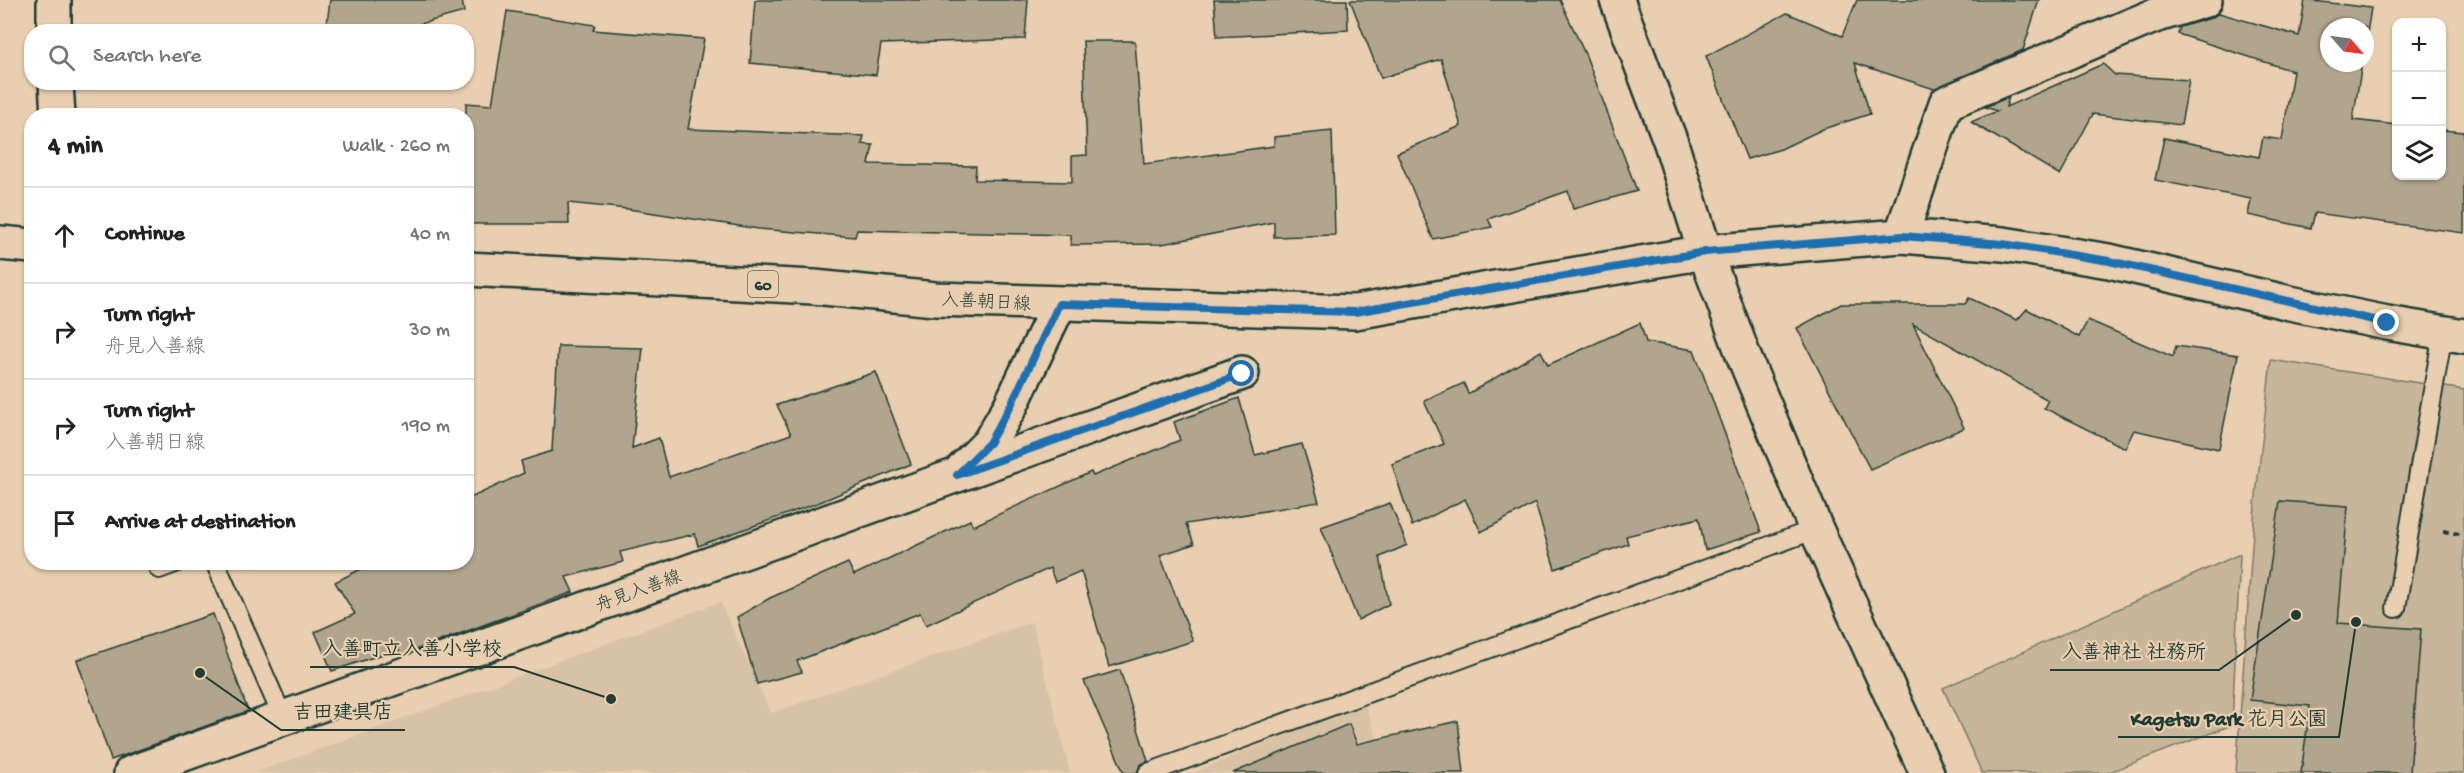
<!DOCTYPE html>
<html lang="en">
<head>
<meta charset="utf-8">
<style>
	:root { --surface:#fff; --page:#f6f6f6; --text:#222; --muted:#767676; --line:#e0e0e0 }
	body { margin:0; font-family:"Gochi Hand","Klee One",sans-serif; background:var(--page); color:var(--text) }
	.controls { position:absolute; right:18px; top:18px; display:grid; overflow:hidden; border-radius:12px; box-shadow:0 2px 4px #0004 }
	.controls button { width:54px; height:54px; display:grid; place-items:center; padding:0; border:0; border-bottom:2px solid var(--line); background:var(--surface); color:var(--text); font:30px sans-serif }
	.compass { position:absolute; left:2320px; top:18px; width:54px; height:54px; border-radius:50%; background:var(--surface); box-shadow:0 2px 4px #0004; rotate:118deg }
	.stop { position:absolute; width:18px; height:18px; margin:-14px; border:4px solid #1f6fb2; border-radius:50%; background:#fff }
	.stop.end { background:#1f6fb2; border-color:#fff; box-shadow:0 2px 6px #0008 }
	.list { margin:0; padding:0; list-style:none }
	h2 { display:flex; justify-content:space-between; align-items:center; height:78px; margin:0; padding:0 24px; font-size:26px }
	h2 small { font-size:20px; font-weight:400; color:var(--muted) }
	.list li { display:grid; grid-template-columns:39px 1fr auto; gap:18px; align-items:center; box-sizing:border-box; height:96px; padding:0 24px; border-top:2px solid var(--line) }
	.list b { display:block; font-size:22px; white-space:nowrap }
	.list p { margin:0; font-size:20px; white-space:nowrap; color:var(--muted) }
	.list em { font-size:20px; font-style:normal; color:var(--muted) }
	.icon { flex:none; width:33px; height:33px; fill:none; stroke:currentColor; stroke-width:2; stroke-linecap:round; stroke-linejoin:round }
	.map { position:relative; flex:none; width:2464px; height:773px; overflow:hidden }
	.search { position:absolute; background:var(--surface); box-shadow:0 2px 4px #0004; left:24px; top:24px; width:450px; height:66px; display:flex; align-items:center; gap:15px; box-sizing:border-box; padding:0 21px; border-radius:24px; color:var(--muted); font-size:22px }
	.panel { position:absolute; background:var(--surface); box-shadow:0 2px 4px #0004; left:24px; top:108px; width:450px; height:462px; border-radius:24px }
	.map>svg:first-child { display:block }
	.built { fill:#d8c2a6 }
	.green { fill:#c8b69b; stroke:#747a68; stroke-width:1.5 }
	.building { fill:#b2a58d; stroke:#1f3d34; stroke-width:1.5 }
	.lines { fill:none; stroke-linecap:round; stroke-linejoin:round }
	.lane-casing { stroke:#1f3d34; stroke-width:22 }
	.street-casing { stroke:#1f3d34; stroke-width:38 }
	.secondary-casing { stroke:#1f3d34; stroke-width:38 }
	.primary-casing { stroke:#1f3d34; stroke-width:38 }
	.path { stroke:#1f3d34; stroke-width:4; stroke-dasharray:6 4.5; stroke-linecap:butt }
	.lane { stroke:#e9ceb0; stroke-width:18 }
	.street { stroke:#e9ceb0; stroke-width:33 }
	.secondary { stroke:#e9ceb0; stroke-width:33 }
	.primary { stroke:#e9ceb0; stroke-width:33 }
	.route { stroke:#1f6fb2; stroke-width:8 }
	.labels { text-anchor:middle; stroke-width:4.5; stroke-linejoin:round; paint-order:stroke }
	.shield { fill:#e9ceb0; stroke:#5c6859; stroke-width:1.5 }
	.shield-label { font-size:16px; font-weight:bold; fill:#1f3d34 }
	.street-label { font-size:18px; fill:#1f3d34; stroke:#e9ceb0 }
	.leader { fill:none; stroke:#1f3d34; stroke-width:2 }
	.callout-dot { fill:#1f3d34; stroke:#e9ceb0; stroke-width:2 }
	.callout-label { font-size:20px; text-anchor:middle; font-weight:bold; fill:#1f3d34; stroke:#e9ceb0; stroke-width:4.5; stroke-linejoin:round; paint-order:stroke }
</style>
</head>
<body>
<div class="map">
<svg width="2464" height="773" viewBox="0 0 2464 773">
	<rect width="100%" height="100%" fill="#e9ceb0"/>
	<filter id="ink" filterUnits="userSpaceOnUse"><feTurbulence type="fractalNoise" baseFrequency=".0167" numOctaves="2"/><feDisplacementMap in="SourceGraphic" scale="12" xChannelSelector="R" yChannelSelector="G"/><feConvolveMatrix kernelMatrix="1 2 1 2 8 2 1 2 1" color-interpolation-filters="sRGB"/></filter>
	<g filter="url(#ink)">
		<g class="built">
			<polygon points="720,602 771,713 1032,622 1070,773 255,773"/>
			<polygon points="1364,703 1390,773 1193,773"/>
		</g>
		<g class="green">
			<polygon points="2271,360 2464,390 2464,773 2236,773 2255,505"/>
			<polygon points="2240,554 2232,725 2107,773 1982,773 1943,688"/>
		</g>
		<g class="building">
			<polygon points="330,0 462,0 464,12 391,32 326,32"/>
			<polygon points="755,0 1028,0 1025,39 881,44 876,75 750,63"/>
			<polygon points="1214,0 1347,0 1348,30 1217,37"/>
			<polygon points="1350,0 1560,0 1586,56 1637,191 1573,209 1568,191 1488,219 1492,227 1433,239 1397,153 1461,126 1441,59 1381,78"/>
			<polygon points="1857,0 2039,0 2023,50 1934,89 1855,63 1870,114 1823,129 1781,149 1747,159 1706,56 1787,13 1842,36"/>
			<polygon points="2305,0 2371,8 2365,46 2365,27 2329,27 2329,63 2362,63 2353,120 2397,125 2397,176 2442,176 2442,130 2464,132 2464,233 2315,213 2311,228 2248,215 2251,199 2155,180 2164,138 2259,157 2263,137 2282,140 2293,71 2178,34 2180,27 2211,18 2219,13 2299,36"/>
			<polygon points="507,11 595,25 593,30 704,39 688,129 864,136 862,144 873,145 869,164 976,166 975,180 1072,182 1072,156 1087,155 1083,41 1135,41 1144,164 1274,146 1274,137 1332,131 1335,235 1274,237 1274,222 1162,244 1071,245 1071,235 857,230 855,237 759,229 628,209 568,203 569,224 466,224 466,103 492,105"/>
			<polygon points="2103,64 2115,75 2189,80 2181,125 2093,114 2060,175 1971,122 1997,111 1985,107 2009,97 2006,107"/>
			<polygon points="1969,298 2017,320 2027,309 2079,337 2088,320 2173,357 2176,346 2238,355 2219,449 2134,430 2125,448 2044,408 2048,400 1913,324 1964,428 1870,469 1797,328 1841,304 1965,304"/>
			<polygon points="1640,323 1646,342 1694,350 1761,532 1705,550 1699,518 1626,536 1628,544 1555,569 1535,503 1481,532 1465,499 1412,526 1392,464 1444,444 1424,401 1464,383 1468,394 1541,351 1548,365"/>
			<polygon points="558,346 643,348 632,448 659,438 669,477 791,434 777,405 876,372 911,464 820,502 698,546 695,534 620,552 623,562 566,577 573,592 402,655 398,649 332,671 315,632 355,614 335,582 375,562 466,562 466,500 524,473 521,461 552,451"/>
			<polygon points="1239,398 1255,455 1302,444 1319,502 1186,524 1194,544 1160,555 1193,641 1109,667 1081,571 1055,582 1050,568 926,625 920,613 797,661 802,672 757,684 737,617 770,598 848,563 854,575 970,520 973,526 1091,472 1093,476 1180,440 1174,422"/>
			<polygon points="2280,501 2348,506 2338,623 2421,629 2410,773 2301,773 2310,706 2250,700"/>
			<polygon points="1390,503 1407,545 1380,557 1389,604 1358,620 1321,527"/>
			<polygon points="213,614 248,711 111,760 77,660"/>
			<polygon points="1120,670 1148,761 1140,765 1137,773 1124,773 1084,681"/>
			<polygon points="1458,721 1464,773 1233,773 1349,724 1357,744"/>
		</g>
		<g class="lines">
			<defs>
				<g id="lane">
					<polyline points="157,562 159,569 178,562"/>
					<polyline points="215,562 283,718"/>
					<polyline points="2396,608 2443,332"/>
					<polyline points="1148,773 1816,529"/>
				</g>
				<g id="street">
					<polyline points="54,0 54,32"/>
					<polyline points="56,82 58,116"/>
					<polyline points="1901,236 1946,103 2154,16 2205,0"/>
					<polyline points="957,475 1242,373"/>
				</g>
				<g id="secondary">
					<polyline points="1617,0 1671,143 1705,252 1744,357 1816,529 1927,773"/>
					<polyline points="131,773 957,475 989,443 1011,405 1059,304"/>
				</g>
				<g id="primary">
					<polyline points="0,243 32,246"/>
					<polyline points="466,269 814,287 935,299 1355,312 1705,252 1901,236 2003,244 2109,261 2290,303 2387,323 2464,336"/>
				</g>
			</defs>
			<use href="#lane" class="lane-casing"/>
			<use href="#street" class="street-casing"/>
			<use href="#secondary" class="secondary-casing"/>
			<use href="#primary" class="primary-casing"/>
			<polyline class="path" points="2443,531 2464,535"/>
			<use href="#lane" class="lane"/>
			<use href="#street" class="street"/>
			<use href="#secondary" class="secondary"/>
			<use href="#primary" class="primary"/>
		</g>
	</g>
	<g class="lines" filter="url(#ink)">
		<polyline class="route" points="1242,374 957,475 989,443 1011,405 1059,304 1355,312 1705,252 1902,236 2003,244 2109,261 2387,323"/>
	</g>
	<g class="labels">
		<rect class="shield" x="748" y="271" width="30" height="26" rx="4.5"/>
		<g class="shield-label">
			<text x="763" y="290">60</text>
		</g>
		<g class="street-label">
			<text transform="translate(986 301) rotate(3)" y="6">入善朝日線</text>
			<text transform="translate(638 590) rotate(-20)" y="6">舟見入善線</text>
		</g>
	</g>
	<path class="leader" d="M611 699L514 667H310M2296 615L2219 670H2050M200 673L281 730H405M2356 622L2339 737H2118"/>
	<g class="callout-dot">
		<circle cx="611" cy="699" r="6"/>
		<circle cx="2296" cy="615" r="6"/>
		<circle cx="200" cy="673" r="6"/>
		<circle cx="2356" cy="622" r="6"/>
	</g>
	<g class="callout-label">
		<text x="412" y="655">入善町立入善小学校</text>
		<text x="2134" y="658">入善神社 社務所</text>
		<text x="343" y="718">吉田建具店</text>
		<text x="2229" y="725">Kagetsu Park 花月公園</text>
	</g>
</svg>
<div class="controls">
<button>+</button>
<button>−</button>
<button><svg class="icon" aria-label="layers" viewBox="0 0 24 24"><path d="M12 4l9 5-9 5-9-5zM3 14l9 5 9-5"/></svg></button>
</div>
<svg class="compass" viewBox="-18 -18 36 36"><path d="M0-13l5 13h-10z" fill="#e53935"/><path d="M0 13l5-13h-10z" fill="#767676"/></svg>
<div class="stop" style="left:1242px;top:374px"></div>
<div class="stop end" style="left:2387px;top:323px"></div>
<div class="search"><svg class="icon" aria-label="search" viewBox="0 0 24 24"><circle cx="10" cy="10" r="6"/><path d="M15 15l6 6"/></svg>Search here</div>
<section class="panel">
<h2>4 min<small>Walk · 260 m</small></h2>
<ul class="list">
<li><svg class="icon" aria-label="ahead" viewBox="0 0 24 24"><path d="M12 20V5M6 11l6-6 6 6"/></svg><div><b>Continue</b></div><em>40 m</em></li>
<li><svg class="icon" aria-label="right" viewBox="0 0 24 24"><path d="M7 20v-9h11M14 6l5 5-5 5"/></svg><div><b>Turn right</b><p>舟見入善線</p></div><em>30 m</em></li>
<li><svg class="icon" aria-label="right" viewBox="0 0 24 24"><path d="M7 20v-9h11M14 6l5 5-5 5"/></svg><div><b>Turn right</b><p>入善朝日線</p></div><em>190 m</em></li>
<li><svg class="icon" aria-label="arrive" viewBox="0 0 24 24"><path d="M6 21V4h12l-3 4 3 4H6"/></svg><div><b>Arrive at destination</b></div></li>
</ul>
</section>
</div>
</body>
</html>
